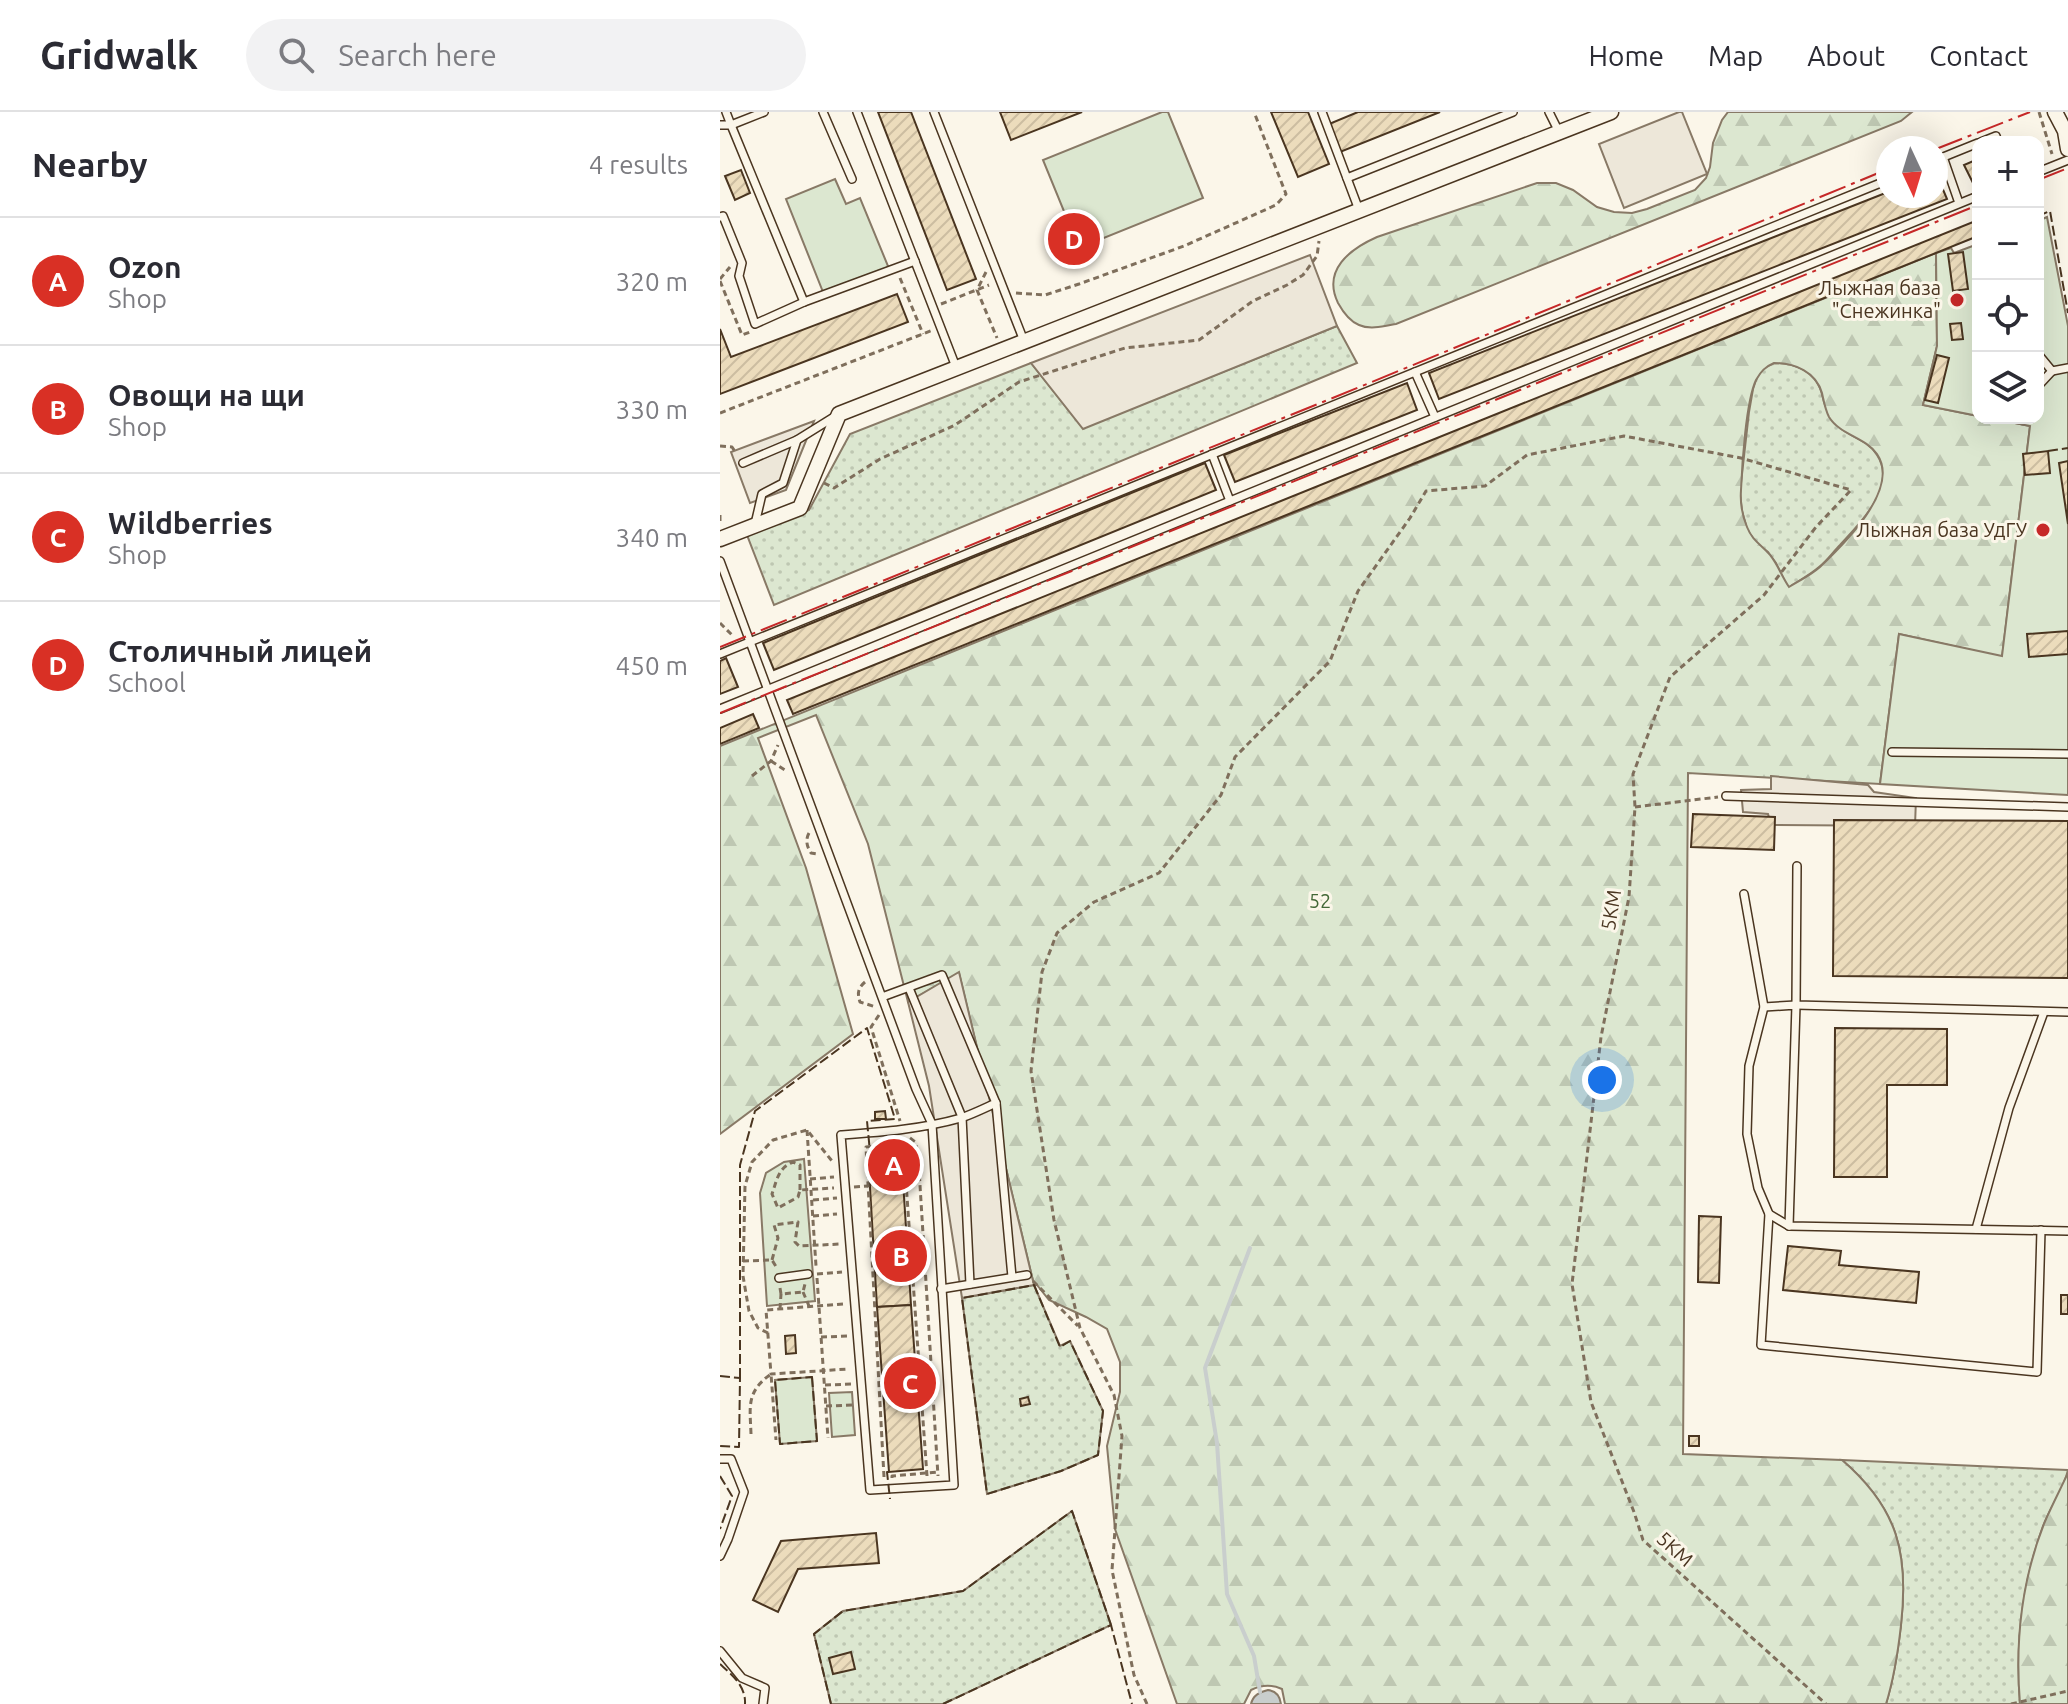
<!DOCTYPE html>
<html lang="en">
<head>
<meta charset="utf-8">
<style>
	:root { --surface:#fff; --page:#f2f2f3; --text:#2b2b33; --muted:#7c7c81; --line:#e1e1e2; --accent:#d93025 }
	body { margin:0; font-family:Ubuntu,sans-serif; background:var(--page); color:var(--text) }
	.controls { position:absolute; right:24px; top:24px; display:grid; overflow:hidden; border-radius:16px; box-shadow:0 8px 32px #0002 }
	.controls button { width:72px; height:72px; display:grid; place-items:center; padding:0; border:0; border-bottom:2px solid var(--line); background:var(--surface); color:var(--text); font:40px sans-serif }
	.compass { position:absolute; left:1156px; top:24px; width:72px; height:72px; border-radius:50%; background:var(--surface); box-shadow:0 8px 32px #0002; rotate:176deg }
	.you { position:absolute; left:882px; top:968px; width:28px; height:28px; margin:-20px; border:6px solid #fff; border-radius:50%; background:#1a73e8; box-shadow:0 0 0 12px #1a73e833 }
	.badge { display:grid; place-items:center; width:52px; height:52px; border-radius:50%; background:var(--accent); color:#fff; font-size:26px; font-weight:700 }
	.pin { position:absolute; translate:-50% -50%; border:4px solid #fff; box-shadow:0 2px 8px #0006 }
	.list { margin:0; padding:0; list-style:none }
	h2 { display:flex; justify-content:space-between; align-items:center; height:104px; margin:0; padding:0 32px; font-size:34px }
	h2 small { font-size:26px; font-weight:400; color:var(--muted) }
	.list li { display:grid; grid-template-columns:52px 1fr auto; gap:24px; align-items:center; box-sizing:border-box; height:128px; padding:0 32px; border-top:2px solid var(--line) }
	.list b { display:block; font-size:30px; white-space:nowrap }
	.list p { margin:0; font-size:26px; white-space:nowrap; color:var(--muted) }
	.list em { font-size:26px; font-style:normal; color:var(--muted) }
	.icon { flex:none; width:44px; height:44px; fill:none; stroke:currentColor; stroke-width:2; stroke-linecap:round; stroke-linejoin:round }
	.map { position:relative; flex:none; width:1348px; height:1592px; overflow:hidden }
	header { display:flex; align-items:center; gap:48px; box-sizing:border-box; height:112px; padding:0 40px; background:var(--surface); border-bottom:2px solid var(--line) }
	header strong { font-size:38px }
	nav { display:flex; gap:44px; margin-inline-start:auto; font-size:28px }
	.search { width:560px; height:72px; background:var(--page); display:flex; align-items:center; gap:20px; box-sizing:border-box; padding:0 28px; border-radius:44px; color:var(--muted); font-size:30px }
	main { display:flex }
	aside { flex:1; background:var(--surface) }
	.map>svg:first-child { display:block }
	.grass { fill:url(#grass-dots); stroke:#887966; stroke-width:2 }
	.forest { fill:url(#forest-firs); stroke:#887966; stroke-width:2; fill-rule:evenodd }
	.park { fill:#dce7d0; stroke:#887966; stroke-width:2 }
	.parking { fill:#ede7d9; stroke:#887966; stroke-width:2 }
	.water { fill:#c9cecd; stroke:#887966; stroke-width:2 }
	.lines { fill:none; stroke-linecap:round; stroke-linejoin:round }
	.stream { stroke:#c9cecd; stroke-width:4 }
	.building { fill:url(#building-hatch); stroke:#4a3520; stroke-width:2 }
	.lane-casing { stroke:#4a3520; stroke-width:10 }
	.street-casing { stroke:#4a3520; stroke-width:17 }
	.path { stroke:#7f6f5c; stroke-width:3; stroke-dasharray:6 4; stroke-linecap:butt }
	.lane { stroke:#fbf6e9; stroke-width:7 }
	.street { stroke:#fbf6e9; stroke-width:14 }
	.fence { stroke:#4a3520; stroke-width:2; stroke-dasharray:10 4; stroke-linecap:butt }
	.power { stroke:#c62828; stroke-width:2; stroke-dasharray:28 6 4 6; stroke-linecap:butt }
	.poi-dot { fill:#c62828; stroke:#fbf6e9; stroke-width:3 }
	.labels { text-anchor:middle; stroke-width:6; stroke-linejoin:round; paint-order:stroke }
	.poi-label { font-size:20px; fill:#4a3520; stroke:#fbf6e9; text-anchor:end }
	.park-label { font-size:20px; fill:#436837; stroke:#fbf6e9 }
	.street-label { font-size:20px; fill:#4a3520; stroke:#fbf6e9 }
</style>
</head>
<body>
<header>
<strong>Gridwalk</strong>
<div class="search"><svg class="icon" aria-label="search" viewBox="0 0 24 24"><circle cx="10" cy="10" r="6"/><path d="M15 15l6 6"/></svg>Search here</div>
<nav><a>Home</a><a>Map</a><a>About</a><a>Contact</a></nav>
</header>
<main>
<aside>
<h2>Nearby<small>4 results</small></h2>
<ul class="list">
<li><span class="badge">A</span><div><b>Ozon</b><p>Shop</p></div><em>320 m</em></li>
<li><span class="badge">B</span><div><b>Овощи на щи</b><p>Shop</p></div><em>330 m</em></li>
<li><span class="badge">C</span><div><b>Wildberries</b><p>Shop</p></div><em>340 m</em></li>
<li><span class="badge">D</span><div><b>Столичный лицей</b><p>School</p></div><em>450 m</em></li>
</ul>
</aside>
<div class="map">
<svg width="1348" height="1592" viewBox="0 0 1348 1592">
	<defs>
		<pattern id="grass-dots" width="8" height="8" patternUnits="userSpaceOnUse" patternTransform="scale(2)"><rect width="8" height="8" fill="#dce7d0"/><path d="M2 2h.1M6 6h.1" fill="none" stroke="#bec7b2" stroke-width="1.8" stroke-linecap="round"/></pattern>
		<pattern id="forest-firs" width="22" height="20" patternUnits="userSpaceOnUse" patternTransform="scale(2)"><rect width="22" height="20" fill="#dce7d0"/><path d="M5 1l3.5 6h-7zM16 11l3.5 6h-7z" fill="#bec7b2"/></pattern>
		<pattern id="building-hatch" width="6" height="6" patternUnits="userSpaceOnUse" patternTransform="scale(2)"><rect width="6" height="6" fill="#ecdcbc"/><path d="M-1 1l2-2M0 6l6-6M5 7l2-2" fill="none" stroke="#ccbda1"/></pattern>
	</defs>
	<rect width="100%" height="100%" fill="#fbf6e9"/>
	<g class="grass">
		<polygon points="617,214 637,251 54,493 27,423 89,398 130,322 311,251 363,316"/>
		<path d="M1054,251C1072,251 1092,257 1100,276C1103,283 1103,292 1108,299C1112,305 1117,314 1123,318C1135,327 1149,329 1157,343C1178,375 1140,411 1120,433C1113,440 1107,449 1099,455C1090,463 1078,469 1068,476L1056,451L1048,440L1036,431L1027,417L1022,399L1020,380L1029,300L1033,277L1037,265L1045,255Z"/>
		<polygon points="314,1173 340,1234 350,1229 383,1299 378,1343 341,1359 267,1382 242,1186"/>
		<path d="M1122,1348L1348,1358C1344,1377 1330,1395 1323,1414C1302,1472 1295,1531 1300,1592H1166C1174,1566 1178,1540 1181,1513C1189,1442 1178,1396 1122,1348Z"/>
		<polygon points="352,1399 391,1513 223,1592 111,1592 94,1522 123,1499 243,1479"/>
	</g>
	<g class="forest">
		<path d="M1008,0H1192L1181,9L676,212C665,214 650,218 639,213C629,209 623,200 618,191C602,158 630,137 657,125L817,71H836L853,78L877,95L894,100L912,101L927,97L975,78L986,66L990,55L993,31L1002,8Z"/>
		<path d="M1216,141L1217,234L1203,293L1258,304V306H1270L1310,314L1282,545L1179,522L1160,672L968,661L963,1342L1122,1348C1178,1396 1189,1442 1181,1513C1178,1540 1174,1566 1166,1592H565L562,1577C551,1572 541,1573 531,1578L524,1592H457L395,1417L387,1334L400,1280V1250L387,1217L366,1205L329,1188L317,1173H314L239,861L188,890L148,732L96,603L38,626L86,756L133,922L0,1022V634ZM1054,251C1075,251 1096,260 1102,281C1104,290 1105,297 1109,305C1120,323 1145,325 1157,342C1181,377 1123,433 1100,455C1091,463 1079,469 1069,475C1062,465 1058,453 1050,443C1041,432 1033,430 1027,415C1022,403 1020,391 1021,378C1022,353 1026,289 1036,268C1041,259 1045,255 1054,251Z"/>
		<path d="M1348,1361V1592H1300C1295,1531 1301,1470 1324,1412C1331,1395 1340,1378 1348,1361Z"/>
	</g>
	<g class="park">
		<polygon points="442,0 448,0 483,86 359,136 323,48"/>
		<polygon points="115,67 126,92 140,86 170,159 105,185 66,87"/>
		<polygon points="1327,105 1348,214 1348,683 1160,672 1179,522 1282,544 1310,314 1270,306 1318,306 1318,109"/>
		<polygon points="1258,132 1258,304 1203,293 1217,234 1216,141 1231,136 1234,141"/>
		<polygon points="84,1047 95,1189 47,1194 40,1081 46,1061 64,1050"/>
		<polygon points="92,1265 97,1329 60,1332 55,1268"/>
		<polygon points="132,1280 135,1323 112,1325 109,1281"/>
	</g>
	<g class="parking">
		<polygon points="959,0 962,0 987,62 904,96 879,32"/>
		<polygon points="590,143 617,214 363,317 311,251"/>
		<polygon points="94,309 66,378 30,391 11,340"/>
		<polygon points="1051,664 1148,673 1154,680 1196,686 1195,714 1051,713 1048,702 1023,700 1021,678 1051,677"/>
		<polygon points="239,860 314,1173 242,1186 209,974 188,890"/>
	</g>
	<path class="water" d="M548,1578C556,1579 560,1584 561,1592H531C533,1583 540,1580 548,1578Z"/>
	<g class="lines">
		<polyline class="stream" points="530,1136 485,1256 497,1331 507,1482 534,1544 540,1580"/>
	</g>
	<g class="building">
		<polygon points="158,0 191,0 256,167 227,178"/>
		<polygon points="280,0 362,0 291,28"/>
		<polygon points="551,0 588,0 609,52 578,65"/>
		<polygon points="638,0 720,0 620,40 609,12"/>
		<polygon points="1258,47 1258,69 1253,71 1244,53"/>
		<polygon points="21,58 30,81 15,88 5,64"/>
		<polygon points="1216,61 1227,87 719,287 709,261 1168,80 1168,84 1216,84"/>
		<polygon points="1258,108 1258,124 73,602 67,588"/>
		<polygon points="1243,140 1248,177 1233,179 1228,142"/>
		<polygon points="177,182 188,210 0,282 0,217 11,245"/>
		<polygon points="1241,211 1243,227 1232,228 1230,212"/>
		<polygon points="1258,237 1258,279 1255,279"/>
		<polygon points="1217,243 1229,246 1218,291 1205,288"/>
		<polygon points="687,271 697,298 515,370 504,343"/>
		<polygon points="1328,339 1330,361 1305,363 1303,342"/>
		<polygon points="1348,349 1348,412 1339,351"/>
		<polygon points="485,351 496,378 54,558 43,531"/>
		<polygon points="1348,519 1348,542 1309,545 1307,522"/>
		<polygon points="6,546 18,575 0,582 0,549"/>
		<polygon points="33,602 39,616 0,632 0,616"/>
		<polygon points="973,702 1055,705 1054,738 971,735"/>
		<polygon points="1114,708 1348,709 1348,866 1113,864"/>
		<polygon points="1115,916 1227,917 1227,973 1167,973 1167,1065 1114,1065"/>
		<polygon points="165,999 166,1007 155,1007 155,1000"/>
		<polygon points="181,1038 191,1193 157,1195 148,1041"/>
		<polygon points="979,1104 1001,1105 999,1171 978,1170"/>
		<polygon points="1068,1134 1121,1139 1119,1153 1199,1160 1196,1191 1063,1178"/>
		<rect x="1341" y="1183" width="7" height="19"/>
		<polygon points="191,1193 203,1357 169,1360 157,1195"/>
		<polygon points="75,1223 76,1241 66,1242 65,1224"/>
		<polygon points="308,1285 310,1292 301,1294 300,1287"/>
		<rect x="969" y="1324" width="10" height="10"/>
		<polygon points="156,1421 159,1451 78,1457 58,1500 33,1488 61,1429"/>
		<polygon points="131,1540 135,1557 113,1562 109,1546"/>
	</g>
	<g class="lines">
		<defs>
			<g id="lane">
				<polyline points="6,0 11,13 44,0"/>
				<polyline points="103,0 132,67"/>
				<polyline points="137,0 236,255"/>
				<polyline points="214,0 304,229"/>
				<polyline points="602,0 639,98"/>
				<polyline points="829,0 839,20"/>
				<polyline points="0,13 11,13 84,190 195,149"/>
				<polyline points="1261,30 1276,24 1278,30"/>
				<polyline points="1223,45 1239,91"/>
				<polyline points="1216,48 1258,31"/>
				<polyline points="1318,60 1348,48"/>
				<polyline points="627,66 793,0"/>
				<polyline points="0,105 3,104 22,151 19,164 35,212 84,190"/>
				<polyline points="1318,242 1332,259 1348,256"/>
				<polyline points="695,260 715,305"/>
				<polyline points="1318,274 1332,259"/>
				<polyline points="492,342 510,389"/>
				<polyline points="23,351 77,328"/>
				<polyline points="35,412 42,382 63,371 77,328 114,305"/>
				<path d="M0,449L196,977L212,1012L234,1373L150,1378L121,1023C161,1020 202,1017 241,1006C253,1002 265,996 276,991L222,863L162,885"/>
				<polyline points="0,542 1168,68"/>
				<polyline points="0,597 1258,84"/>
				<polyline points="1172,640 1348,642"/>
				<polyline points="1006,684 1348,695"/>
				<polyline points="1077,754 1076,893 1348,900"/>
				<polyline points="1024,782 1044,895 1029,954 1027,1022 1038,1076 1049,1102 1069,1114"/>
				<polyline points="189,876 242,1005 250,1172"/>
				<polyline points="1044,895 1076,893 1069,1114 1348,1119"/>
				<polyline points="276,991 292,1165"/>
				<polyline points="1049,1102 1041,1233 1317,1260 1321,1118"/>
				<polyline points="1256,1117 1289,996 1324,900"/>
				<polyline points="59,1166 88,1162"/>
				<polyline points="221,1177 307,1163"/>
				<polyline points="0,1347 11,1347 24,1380 8,1427 0,1444"/>
				<polyline points="0,1539 22,1566 45,1576 43,1592"/>
			</g>
			<g id="street">
				<polyline points="1335,0 1345,19 1348,37"/>
				<polyline points="0,427 80,396 119,302 891,0"/>
			</g>
		</defs>
		<use href="#lane" class="lane-casing"/>
		<use href="#street" class="street-casing"/>
		<g class="path">
			<polyline points="1319,0 1332,42"/>
			<polyline points="266,160 257,178 277,226"/>
			<polyline points="180,166 203,222"/>
			<polyline points="0,167 10,155"/>
			<polyline points="0,169 22,223 30,220"/>
			<polyline points="296,181 325,183 359,172 464,134 556,93 566,82 534,0"/>
			<polyline points="221,192 269,173"/>
			<polyline points="0,301 213,218"/>
			<polyline points="0,334 12,335 16,341"/>
			<polyline points="104,371 114,376 160,347 235,313 299,270 405,236 479,228 533,189 567,173 583,163 597,144 599,129"/>
			<polyline points="0,403 0,409"/>
			<polyline points="0,511 14,525"/>
			<polyline points="51,649 65,658"/>
			<polyline points="32,664 51,649 58,633"/>
			<polyline points="915,695 998,685"/>
			<path d="M89,721C85,728 87,735 91,741L98,742"/>
			<path d="M145,870C138,876 137,881 140,890L156,895"/>
			<polyline points="159,903 151,915 180,1009"/>
			<polyline points="87,1018 96,1154"/>
			<polyline points="190,1026 195,1030 198,1041 218,1364"/>
			<polyline points="183,1029 207,1364"/>
			<polyline points="90,1067 114,1065"/>
			<polyline points="134,1075 148,1074"/>
			<path d="M80,1078V1053L73,1050C58,1056 57,1068 52,1082L58,1096L78,1085L80,1078L114,1076"/>
			<polyline points="93,1088 117,1086"/>
			<polyline points="93,1104 117,1102"/>
			<polyline points="52,1148 58,1126 54,1113 78,1110 75,1130 79,1134 121,1132"/>
			<polyline points="23,1149 52,1148 57,1156"/>
			<polyline points="97,1162 122,1160"/>
			<polyline points="97,1166 108,1326"/>
			<polyline points="313,1169 358,1214"/>
			<polyline points="60,1176 61,1182 83,1180 85,1172"/>
			<polyline points="83,1180 89,1194"/>
			<polyline points="123,1192 46,1198 51,1262 129,1257"/>
			<polyline points="60,1197 61,1182"/>
			<polyline points="48,1221 38,1216 29,1199 23,1164 25,1074 32,1050 53,1028 87,1018 112,1049"/>
			<polyline points="101,1225 129,1224"/>
			<polyline points="105,1273 133,1272"/>
			<polyline points="106,1294 134,1293"/>
			<path d="M31,1322C30,1294 26,1280 51,1262L56,1328"/>
			<polyline points="164,1365 146,1035 183,1032"/>
			<polyline points="172,1366 172,1364 218,1360"/>
			<polyline points="427,1592 414,1563 392,1458 402,1324 394,1283 360,1216 334,1108 311,959 322,860 337,821 374,790 439,761 501,683 515,645 610,549 638,479 690,406 706,379 765,374 807,343 904,324 1021,346 1131,378 1096,415 1044,483 950,565 913,662 915,695 909,785 881,925 852,1172 871,1290 914,1400 923,1428 1106,1592"/>
			<polyline points="1291,1592 1348,1579"/>
		</g>
		<use href="#lane" class="lane"/>
		<use href="#street" class="street"/>
		<g class="fence">
			<polyline points="1318,104 1330,99 1348,201"/>
			<polyline points="1328,339 1348,336"/>
			<polygon points="314,1173 340,1235 350,1229 383,1299 378,1343 341,1359 267,1382 242,1186"/>
			<polyline points="0,1264 20,1266 19,1335 0,1334"/>
			<polygon points="92,1265 97,1329 60,1332 55,1268"/>
			<polyline points="20,1266 20,1053 35,999 147,916 175,1007 147,1009 150,1040"/>
			<polyline points="169,1360 167,1360 170,1387"/>
			<polyline points="0,1364 12,1384 0,1417"/>
			<path d="M0,1552C12,1563 26,1574 25,1592"/>
			<polyline points="111,1592 94,1522 123,1499 243,1479 352,1399 391,1513"/>
			<polyline points="223,1592 391,1513 412,1592"/>
		</g>
		<g class="power">
			<polyline points="1216,37 1310,0"/>
			<polyline points="1318,68 1348,56"/>
			<polyline points="0,535 647,272 1168,57"/>
			<polyline points="0,601 1258,93"/>
		</g>
	</g>
	<g class="poi-dot">
		<circle cx="1237" cy="188" r="8"/>
		<circle cx="1323" cy="418" r="8"/>
	</g>
	<g class="labels">
		<g class="poi-label">
			<text x="1221" y="183">Лыжная база<tspan x="1221" dy="23">"Снежинка"</tspan></text>
			<text x="1307" y="425">Лыжная база УдГУ</text>
		</g>
		<g class="park-label">
			<text x="600" y="796">52</text>
		</g>
		<g class="street-label">
			<text transform="translate(891 798) rotate(-81)" y="7">5KM</text>
			<text transform="translate(955 1437) rotate(42)" y="7">5KM</text>
		</g>
	</g>
</svg>
<div class="controls">
<button>+</button>
<button>−</button>
<button><svg class="icon" aria-label="locate" viewBox="0 0 24 24"><circle cx="12" cy="12" r="6"/><path d="M12 2v4M12 18v4M2 12h4M18 12h4"/></svg></button>
<button><svg class="icon" aria-label="layers" viewBox="0 0 24 24"><path d="M12 4l9 5-9 5-9-5zM3 14l9 5 9-5"/></svg></button>
</div>
<svg class="compass" viewBox="-18 -18 36 36"><path d="M0-13l5 13h-10z" fill="#e53935"/><path d="M0 13l5-13h-10z" fill="#7c7c81"/></svg>
<div class="you"></div>
<div class="pin badge" style="left:174px;top:1053px">A</div>
<div class="pin badge" style="left:181px;top:1144px">B</div>
<div class="pin badge" style="left:190px;top:1271px">C</div>
<div class="pin badge" style="left:354px;top:127px">D</div>
</div>
</main>
</body>
</html>
